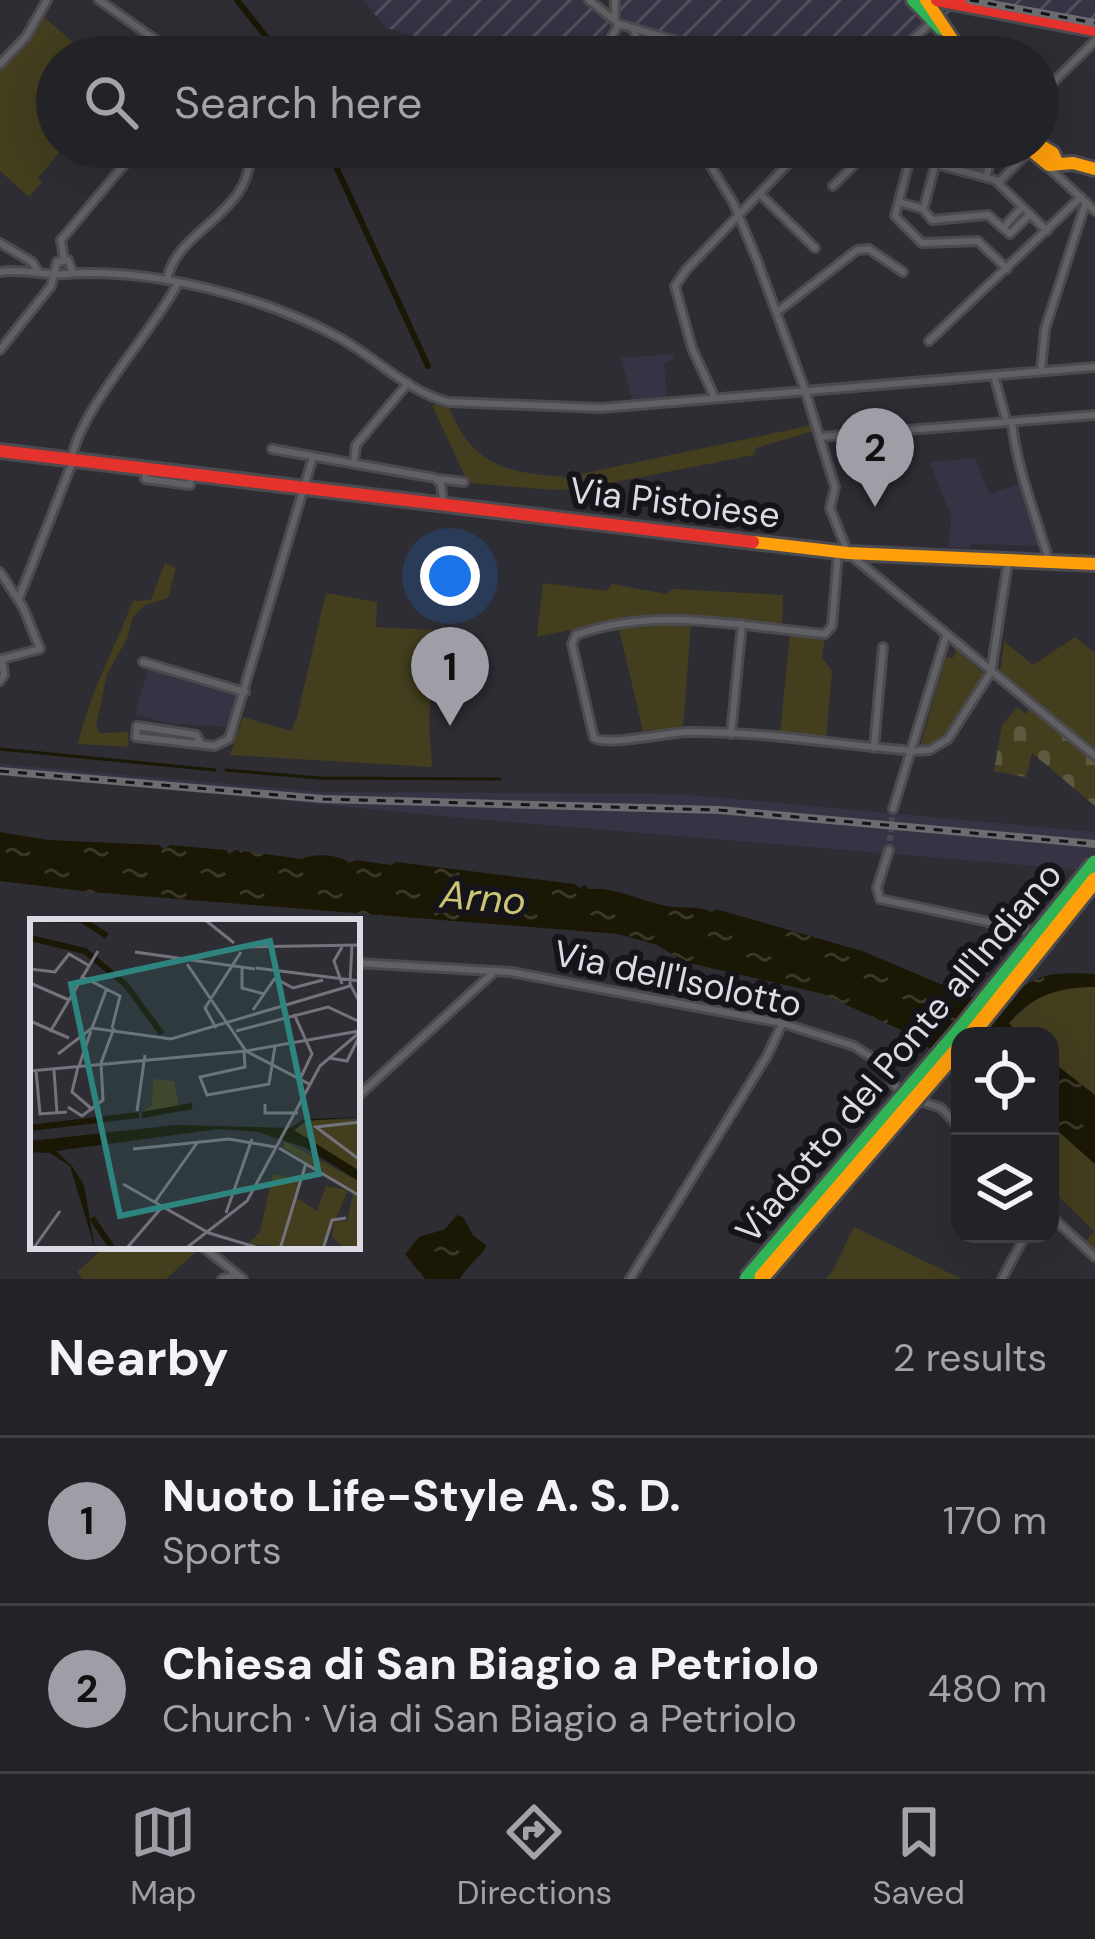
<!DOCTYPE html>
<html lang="en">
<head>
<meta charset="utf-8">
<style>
	:root { --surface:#232227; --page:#2b2a2f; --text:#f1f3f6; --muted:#a3a4a7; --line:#403f44; --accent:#9f9da5 }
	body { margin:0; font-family:"DM Sans",sans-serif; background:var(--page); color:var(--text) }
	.controls { position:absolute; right:36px; bottom:36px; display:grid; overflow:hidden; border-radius:24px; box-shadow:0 12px 48px #0002 }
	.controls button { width:108px; height:108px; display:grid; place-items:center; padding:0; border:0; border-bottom:3px solid var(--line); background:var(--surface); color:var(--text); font:60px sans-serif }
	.you { position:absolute; left:450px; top:576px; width:42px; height:42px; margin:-30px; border:9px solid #fff; border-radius:50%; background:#1a73e8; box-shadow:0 0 0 18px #1a73e833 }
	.badge { display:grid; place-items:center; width:78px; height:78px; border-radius:50%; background:var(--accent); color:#111; font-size:39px; font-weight:700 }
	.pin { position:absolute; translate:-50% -99px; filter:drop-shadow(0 3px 6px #0008) }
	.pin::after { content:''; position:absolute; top:63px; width:42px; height:36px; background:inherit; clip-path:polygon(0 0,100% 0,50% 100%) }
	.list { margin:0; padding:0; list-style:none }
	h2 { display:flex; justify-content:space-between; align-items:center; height:156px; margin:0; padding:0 48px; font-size:51px }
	h2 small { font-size:39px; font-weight:400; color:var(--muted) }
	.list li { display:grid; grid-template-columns:78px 1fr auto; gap:36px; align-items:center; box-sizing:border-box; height:168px; padding:0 48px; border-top:3px solid var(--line) }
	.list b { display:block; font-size:45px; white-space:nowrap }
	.list p { margin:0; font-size:39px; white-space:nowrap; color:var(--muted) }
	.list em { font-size:39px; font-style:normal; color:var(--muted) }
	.icon { flex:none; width:66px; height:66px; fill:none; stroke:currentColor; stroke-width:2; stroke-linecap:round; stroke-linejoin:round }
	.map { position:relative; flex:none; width:1095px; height:1279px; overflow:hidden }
	.search { position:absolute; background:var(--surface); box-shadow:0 12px 48px #0002; left:36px; right:36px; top:36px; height:132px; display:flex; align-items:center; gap:30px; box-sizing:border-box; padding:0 42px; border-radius:66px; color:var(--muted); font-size:45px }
	.sheet { height:492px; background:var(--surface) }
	nav { display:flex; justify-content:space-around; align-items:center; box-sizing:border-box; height:168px; border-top:3px solid var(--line); background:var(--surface); font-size:33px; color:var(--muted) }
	nav a { display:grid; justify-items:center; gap:6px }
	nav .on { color:var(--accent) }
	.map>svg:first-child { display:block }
	.built { fill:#373244 }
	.industrial { fill:url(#industrial-furrows) }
	.cemetery { fill:url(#cemetery-stones) }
	.park { fill:#423e1e }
	.water { fill:url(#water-ripples) }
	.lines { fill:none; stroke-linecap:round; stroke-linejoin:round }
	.stream { stroke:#1a1705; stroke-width:3 }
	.canal { stroke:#1a1705; stroke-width:6 }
	.street-tunnel { stroke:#49474e; stroke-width:6; stroke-dasharray:6 3; stroke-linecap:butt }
	.street-casing { stroke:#4b4a4f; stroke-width:12 }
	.fast-casing { stroke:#4b4a4f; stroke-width:18 }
	.slow-casing { stroke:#4b4a4f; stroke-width:18 }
	.jam-casing { stroke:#4b4a4f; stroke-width:18 }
	.street { stroke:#616065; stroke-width:6 }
	.fast { stroke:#30b455; stroke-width:12 }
	.slow { stroke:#ff9f0a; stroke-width:12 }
	.jam { stroke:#e5322d; stroke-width:12 }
	.rail-casing { stroke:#6c6b70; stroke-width:8 }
	.rail { stroke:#15141a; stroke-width:3; stroke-dasharray:9; stroke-linecap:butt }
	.fast-bridge-casing { stroke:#4b4a4f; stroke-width:21; stroke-linecap:butt }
	.slow-bridge-casing { stroke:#4b4a4f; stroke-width:21; stroke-linecap:butt }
	.fast-bridge { stroke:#30b455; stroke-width:15 }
	.slow-bridge { stroke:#ff9f0a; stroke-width:15 }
	.labels { text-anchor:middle; stroke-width:12; stroke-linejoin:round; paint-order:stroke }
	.street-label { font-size:36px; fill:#dcdae2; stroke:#15141a }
	.water-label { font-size:39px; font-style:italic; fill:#ccc470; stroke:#15141a }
	.inset-river { fill:none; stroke:#1a1705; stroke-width:6 }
	.inset-road { fill:none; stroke:#74727a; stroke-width:3 }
	.view { fill:#2e857f; fill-opacity:0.15; stroke:#2e857f; stroke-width:6 }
	.inset-edge { fill:none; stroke:#dcdae2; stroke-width:6 }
</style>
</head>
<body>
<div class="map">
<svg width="1095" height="1279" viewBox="0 0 1095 1279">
	<defs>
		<pattern id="industrial-furrows" width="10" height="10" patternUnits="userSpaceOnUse" patternTransform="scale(3)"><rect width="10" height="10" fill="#373244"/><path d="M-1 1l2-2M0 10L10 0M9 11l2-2" fill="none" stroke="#534f5f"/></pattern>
		<pattern id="cemetery-stones" width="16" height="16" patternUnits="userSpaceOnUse" patternTransform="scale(3)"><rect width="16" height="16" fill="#423e1e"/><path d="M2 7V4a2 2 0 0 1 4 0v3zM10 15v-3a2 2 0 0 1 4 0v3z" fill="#5d593e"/></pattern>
		<pattern id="water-ripples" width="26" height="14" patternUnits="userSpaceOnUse" patternTransform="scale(3)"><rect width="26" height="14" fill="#1a1705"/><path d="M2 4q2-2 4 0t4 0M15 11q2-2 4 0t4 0" fill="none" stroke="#3b3829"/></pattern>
	</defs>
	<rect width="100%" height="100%" fill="#2f2d34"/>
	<g class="built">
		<polygon points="672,354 674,359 664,363 667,398 633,402 621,358"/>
		<polygon points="975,458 989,494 1022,483 1040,546 971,544 970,548 949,547 951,517 930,462"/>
		<polygon points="149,666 239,692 229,727 166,723 135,714"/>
		<polygon points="0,764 322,792 679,794 1095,832 1095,871 463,818 0,773"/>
	</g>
	<polygon class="industrial" points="363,0 598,0 607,8 611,0 1095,0 1095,38 951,12 899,57 742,57 639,27 609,26 590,57 489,57 386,28"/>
	<polygon class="cemetery" points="1018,707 1025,714 1031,707 1095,760 1095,806 1032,753 1026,777 994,771 1002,725"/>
	<g class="park">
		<polygon points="44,17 77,46 71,53 75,57 57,57 57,128 53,133 57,147 64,147 38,178 42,182 29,197 0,171 0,69 31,39"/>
		<path d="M432,405L449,407C471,465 508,474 567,477L813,425L814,431L756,448L754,455L585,488L555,490L468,483Z"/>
		<path d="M165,563L176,568L168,598L145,605L132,618L128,637L107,674L96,726L99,733L128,732L129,747L78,744C90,693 114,649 133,601L151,600Z"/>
		<path d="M543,583L607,591L612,584L666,594L673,589L783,595L782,625C685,611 632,617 537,637Z"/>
		<polygon points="326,593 377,602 376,627 434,630 429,729 432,767 230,755 243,717 291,731 297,717"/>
		<polygon points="691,623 683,728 643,731 619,629"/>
		<polygon points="790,634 825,638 822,658 832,671 826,738 780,734"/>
		<polygon points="1075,637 1095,653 1095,752 1000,674 1004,641 1033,665"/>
		<path d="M956,649L984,674C970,700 951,744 920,746L946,657L953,658Z"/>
		<polygon points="1074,987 1095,987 1095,1095 1050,1060 1050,1036 1020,1036 1009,1023 1040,995"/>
		<polygon points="1050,1124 1095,1164 1095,1252 1085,1242 1094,1231 1057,1195 1050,1201"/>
		<polygon points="854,1227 962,1279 825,1279 832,1272"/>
		<polygon points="106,1246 196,1246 199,1249 166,1279 83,1279 77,1272"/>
	</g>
	<g class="water">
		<path d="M0,832L48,840L159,845L164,849L170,845L226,850L229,854L236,850L302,859C313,853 340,854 349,863L356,860L391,865L396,862L575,884L580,888L585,885L589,889C617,886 646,904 674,907C688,908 697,906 712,912L716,909L862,951L993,1006H1001C1036,972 1048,972 1095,974V987C1060,987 1032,995 1009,1023L1020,1036H960V1068L901,1030L823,994L685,962L657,945L618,934L90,892L0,881Z"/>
		<polygon points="1050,1060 1095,1095 1095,1164 1050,1124"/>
		<path d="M457,1215L463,1217L473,1235L487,1246C480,1257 467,1266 460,1279H425L405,1254L419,1237L445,1229Z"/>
	</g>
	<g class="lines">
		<g class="stream">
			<polyline points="0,749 215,770"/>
			<polyline points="226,770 320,778 500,779"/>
		</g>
		<g class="canal">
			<polyline points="237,0 282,57"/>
			<polyline points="327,147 428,366"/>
		</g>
		<polyline class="street-tunnel" points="889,850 893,809"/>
		<defs>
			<g id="street">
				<polyline points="99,0 180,57"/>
				<polyline points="589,0 619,24 731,57"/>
				<polyline points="615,18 615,0"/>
				<polyline points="633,28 644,57"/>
				<polyline points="600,57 619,24"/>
				<polyline points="893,57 932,22"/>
				<polyline points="0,64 26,37 47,0"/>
				<polyline points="1038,97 1095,41"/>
				<polyline points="114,147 110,151 125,164"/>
				<polyline points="699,147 733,202 757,260 805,390 835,487 830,508 848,553 1095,756"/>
				<polyline points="913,147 895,216 922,243 978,241 1007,269"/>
				<polyline points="943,147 974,155 972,162 989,166 986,177"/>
				<polyline points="935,164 995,180 1047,231"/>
				<polyline points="1046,165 1095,211"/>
				<polyline points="999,182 1030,150"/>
				<polyline points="833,186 853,166 858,147"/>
				<polyline points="760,194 815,248"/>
				<polyline points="899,202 923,209 932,220 988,215 1003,228"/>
				<polyline points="924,207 940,147"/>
				<polyline points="1022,207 1003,228 1010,234 1030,214"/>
				<polyline points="0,243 32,262 38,271"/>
				<polyline points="64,259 61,240 139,147"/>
				<path d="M0,272C22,268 43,276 64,274C147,267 263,296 338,337C374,356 408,392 448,402L601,408L1095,367"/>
				<path d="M167,280C176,228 256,214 250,147"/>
				<polyline points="777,312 857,250 869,249 903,272"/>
				<polyline points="929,341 1081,197"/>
				<polyline points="0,350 51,286 57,262 68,260 72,271"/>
				<polyline points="1041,370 1045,329 1086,202"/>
				<polyline points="995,379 1005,416"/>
				<polyline points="714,396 692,348 675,286 686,270 804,147"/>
				<path d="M1012,422C1016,467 1036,516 1049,561"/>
				<polyline points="820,437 1095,415"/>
				<polyline points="272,449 435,478 441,484 443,501"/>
				<polyline points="354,462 356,445 408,383"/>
				<polyline points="146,470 145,479 190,485 191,477"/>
				<polyline points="438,479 464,482"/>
				<path d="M838,553L832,626L825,634C742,627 657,605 576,635L572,644L594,738C610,746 665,733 687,732C762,731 839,745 914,751L930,750L948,739L991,672L1008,562"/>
				<polyline points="0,572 23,607 40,649 2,659 4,675 0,681"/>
				<path d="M19,598L71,466C72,417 154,331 178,283"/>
				<polyline points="143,662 245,692"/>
				<polyline points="731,734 742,624"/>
				<polyline points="136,737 214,746 229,739 313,457"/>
				<polyline points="136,737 137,726 196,735 201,744"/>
				<polyline points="874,748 883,647"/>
				<polyline points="893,809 946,636"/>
				<polyline points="889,850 877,888 880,899 1036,932"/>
				<polyline points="357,963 511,972 782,1023 854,1046 880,1063 896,1087"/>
				<polyline points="357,1097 495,971"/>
				<polyline points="918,1100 941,1108 960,1128"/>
				<polyline points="1050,1215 1095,1257"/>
				<polyline points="202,1246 243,1279"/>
				<polyline points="222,1279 237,1275"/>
				<polyline points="630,1279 767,1056 782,1024"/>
				<polyline points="1002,1279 1026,1234"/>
			</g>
			<polyline id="fast" points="913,0 941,29"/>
			<g id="slow">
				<polyline points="926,0 964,57"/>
				<polyline points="1038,144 1053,153 1058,164"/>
				<polyline points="1027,147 1049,165 1073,163 1095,169"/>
				<polyline points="753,542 848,553 1095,564"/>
			</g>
			<g id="jam">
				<polyline points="937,0 1095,30"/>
				<polyline points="0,451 753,542"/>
			</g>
		</defs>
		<use href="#street" class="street-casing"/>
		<use href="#fast" class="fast-casing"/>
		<use href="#slow" class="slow-casing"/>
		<use href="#jam" class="jam-casing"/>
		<use href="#street" class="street"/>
		<use href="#fast" class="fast"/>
		<use href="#slow" class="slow"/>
		<use href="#jam" class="jam"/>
		<defs>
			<g id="rail">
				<polyline points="970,0 1095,23"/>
				<polyline points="0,771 323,799 719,810 1095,844"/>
			</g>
		</defs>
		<use href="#rail" class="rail-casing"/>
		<use href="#rail" class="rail"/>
		<defs>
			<polyline id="fast-bridge" points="747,1279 965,1024 1095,863"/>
			<g id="slow-bridge">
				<polyline points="970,1036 1095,880"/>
				<polyline points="762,1277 960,1047"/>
			</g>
		</defs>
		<use href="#fast-bridge" class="fast-bridge-casing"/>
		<use href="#slow-bridge" class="slow-bridge-casing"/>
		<use href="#fast-bridge" class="fast-bridge"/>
		<use href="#slow-bridge" class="slow-bridge"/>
	</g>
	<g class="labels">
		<g class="street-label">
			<text transform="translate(675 502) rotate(7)" y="13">Via Pistoiese</text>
			<text transform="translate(678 978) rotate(12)" y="13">Via dell'Isolotto</text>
			<text transform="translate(898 1052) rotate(-50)" y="13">Viadotto del Ponte all'Indiano</text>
		</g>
		<g class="water-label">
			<text transform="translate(483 897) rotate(5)" y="14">Arno</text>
		</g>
	</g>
	<g transform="translate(30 919)">
		<rect width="330" height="330" fill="#2f2d34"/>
		<path d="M323,274L330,278V330H316L302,318L305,300L317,303Z" fill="#423e1e"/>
		<path d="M123,160L144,162L149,187L112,193L122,186ZM330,200V253L263,212L280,201ZM254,222L330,263V277L254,229ZM243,255L272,262L267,279L287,292L296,267L318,271L293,330L218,325L230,313Z" fill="#423e1e"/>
		<path d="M330,198L275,202L264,211L328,251L330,263L276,229L228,213L189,210L26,232L42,247L54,266L65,330L40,247L20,234L0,233V222L146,206L260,209L275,200Z" fill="#1a1705"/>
		<path class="inset-river" d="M8,0L52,1L77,17M0,19L55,32L96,66L132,115M112,196L162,187M0,209L109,196M62,299L83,330"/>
		<path class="inset-road" d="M174,0L204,24M322,25L320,65L330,84M208,28L330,26M312,28L304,42L312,65M105,33L225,50M157,45L216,132L281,166M212,49V69L234,75M226,49L330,62M0,50L25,53L39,35L58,46M51,57L90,77L82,109M250,62L263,69L293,61M0,64L39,81M223,91L245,59M264,95L282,135L270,160M0,102L39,119M62,109L77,69M186,109L175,89L211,33M206,112L298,88L330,103M20,113L68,32M214,133L215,148L170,158L177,176L239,165L245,127M28,135L62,109L141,120L320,67M299,139L317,142L330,116M49,147L61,112M48,148L42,173L63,191M6,151L10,195L37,193M24,151L27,194M0,152L216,132L329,112M235,185V194H268M38,188L52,197L73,181L71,144L84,109M107,192L115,136M330,203L286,208L330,241M249,229L330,277M103,230L199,220L245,228M93,265L179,314L232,330M125,283L167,224M196,294L222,220M3,330L30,292M96,330L133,287M155,330L217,282L290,147L330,113M250,330L276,244M293,330L302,301L316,299"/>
		<path class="view" d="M240,22L289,255L90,297L41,65Z"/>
		<rect width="330" height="330" class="inset-edge"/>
	</g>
</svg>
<div class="controls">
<button><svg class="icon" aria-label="locate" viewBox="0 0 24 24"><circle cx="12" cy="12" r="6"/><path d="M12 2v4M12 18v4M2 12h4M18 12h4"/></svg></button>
<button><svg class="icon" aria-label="layers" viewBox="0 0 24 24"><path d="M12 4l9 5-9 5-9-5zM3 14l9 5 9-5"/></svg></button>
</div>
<div class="you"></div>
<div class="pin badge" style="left:450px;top:726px">1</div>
<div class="pin badge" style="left:875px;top:507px">2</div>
<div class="search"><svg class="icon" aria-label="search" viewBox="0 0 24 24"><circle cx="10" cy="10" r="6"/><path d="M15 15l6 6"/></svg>Search here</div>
</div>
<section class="sheet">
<h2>Nearby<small>2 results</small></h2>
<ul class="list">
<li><span class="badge">1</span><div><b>Nuoto Life-Style A. S. D.</b><p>Sports</p></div><em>170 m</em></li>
<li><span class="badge">2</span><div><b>Chiesa di San Biagio a Petriolo</b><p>Church · Via di San Biagio a Petriolo</p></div><em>480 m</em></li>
</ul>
</section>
<nav>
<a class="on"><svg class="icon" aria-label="map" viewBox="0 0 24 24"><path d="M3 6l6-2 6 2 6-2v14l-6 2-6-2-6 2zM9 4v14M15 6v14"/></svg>Map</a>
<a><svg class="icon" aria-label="directions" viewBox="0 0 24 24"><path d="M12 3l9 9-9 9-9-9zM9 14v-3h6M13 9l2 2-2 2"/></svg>Directions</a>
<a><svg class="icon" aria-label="saved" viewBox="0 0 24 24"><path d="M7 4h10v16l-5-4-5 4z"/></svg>Saved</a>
</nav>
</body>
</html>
